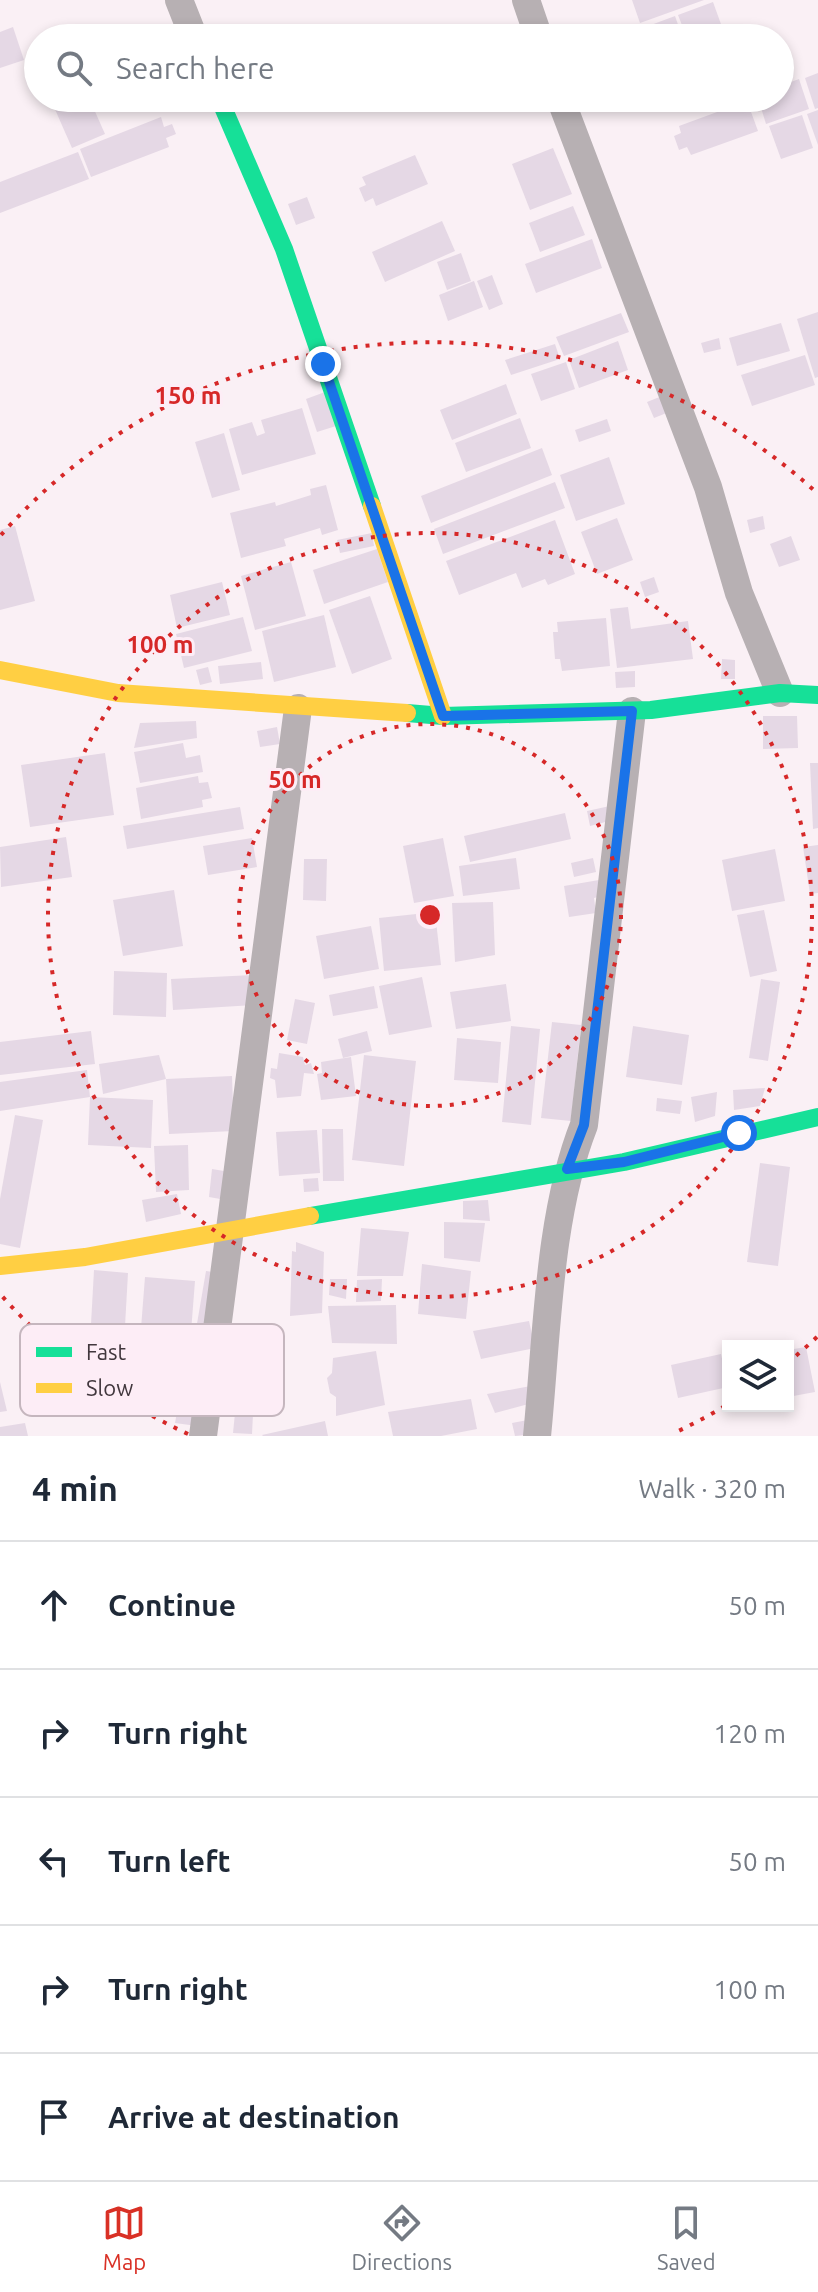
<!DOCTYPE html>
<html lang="en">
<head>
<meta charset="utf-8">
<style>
	:root { --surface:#fff; --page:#f2f2f3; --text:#1f2937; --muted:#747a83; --line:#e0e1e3; --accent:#d93025 }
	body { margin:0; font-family:Ubuntu,sans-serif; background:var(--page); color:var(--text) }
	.controls { position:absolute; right:24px; bottom:24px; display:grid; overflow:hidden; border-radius:0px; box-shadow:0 4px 12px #0003 }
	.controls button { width:72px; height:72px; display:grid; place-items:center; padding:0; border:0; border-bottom:2px solid var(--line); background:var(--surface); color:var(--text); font:40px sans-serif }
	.stop { position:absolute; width:24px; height:24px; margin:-18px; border:6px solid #1a73e8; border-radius:50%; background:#fff }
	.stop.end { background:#1a73e8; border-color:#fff; box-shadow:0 2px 8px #0008 }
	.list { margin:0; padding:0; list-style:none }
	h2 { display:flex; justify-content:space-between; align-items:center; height:104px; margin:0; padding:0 32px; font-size:34px }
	h2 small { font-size:26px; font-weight:400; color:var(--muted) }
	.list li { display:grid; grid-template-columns:52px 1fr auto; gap:24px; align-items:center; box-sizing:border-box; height:128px; padding:0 32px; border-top:2px solid var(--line) }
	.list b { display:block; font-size:30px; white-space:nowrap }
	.list em { font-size:26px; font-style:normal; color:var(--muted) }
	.icon { flex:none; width:44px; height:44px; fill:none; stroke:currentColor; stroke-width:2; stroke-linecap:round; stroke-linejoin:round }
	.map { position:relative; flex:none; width:818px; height:1436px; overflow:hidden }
	.search { position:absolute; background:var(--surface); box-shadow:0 4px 12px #0003; left:24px; right:24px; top:24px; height:88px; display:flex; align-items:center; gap:20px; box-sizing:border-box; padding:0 28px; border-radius:44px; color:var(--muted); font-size:30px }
	.sheet { height:744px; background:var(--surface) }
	nav { display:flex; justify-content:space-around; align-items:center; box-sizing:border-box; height:112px; border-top:2px solid var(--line); background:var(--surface); font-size:22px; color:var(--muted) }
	nav a { display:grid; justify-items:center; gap:4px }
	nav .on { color:var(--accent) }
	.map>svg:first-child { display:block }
	.building { fill:#e5d8e5 }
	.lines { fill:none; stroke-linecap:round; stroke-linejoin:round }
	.street { stroke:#b7b0b3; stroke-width:28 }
	.fast { stroke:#16e098; stroke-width:18 }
	.slow { stroke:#ffcf43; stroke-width:18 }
	.route { stroke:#1a73e8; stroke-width:10 }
	.ring { fill:none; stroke:#d62828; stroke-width:4; stroke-dasharray:4 8 }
	.key { fill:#fdedf6; stroke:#c5b6be; stroke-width:2 }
	.key-label { font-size:22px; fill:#41373d }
	.centre { fill:#d62828; stroke:#fdedf6; stroke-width:4 }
	.ring-label { font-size:24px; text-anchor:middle; font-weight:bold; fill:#d62828; stroke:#fdedf6; stroke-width:6; stroke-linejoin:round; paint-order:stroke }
</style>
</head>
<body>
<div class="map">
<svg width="818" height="1436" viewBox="0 0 818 1436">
	<rect width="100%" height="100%" fill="#faf0f5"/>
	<g class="building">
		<polygon points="632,0 704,0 640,23"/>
		<polygon points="713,2 726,38 687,38 678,15"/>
		<polygon points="675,16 682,36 616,38"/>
		<polygon points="13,27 24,60 0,68 0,32"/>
		<polygon points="818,73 818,108 815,109 805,78"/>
		<polygon points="799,79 809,109 766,124 758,98 780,98 780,86"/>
		<polygon points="50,98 89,98 105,134 72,148"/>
		<polygon points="747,101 758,131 691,155 687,147 679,150 674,136 681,133 679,126"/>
		<polygon points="818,110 818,145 807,114"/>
		<polygon points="802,115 813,148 781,159 769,126"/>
		<polygon points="161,117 164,127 172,124 176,134 166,138 169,147 91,177 80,149"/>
		<polygon points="553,148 572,194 530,210 512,164"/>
		<polygon points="78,152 89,179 0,213 0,182"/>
		<polygon points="415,155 428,184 376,206 373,198 365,202 359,188 366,185 362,177"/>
		<polygon points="307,197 315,218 296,225 288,204"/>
		<polygon points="573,206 585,235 540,252 529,223"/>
		<polygon points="442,221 455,251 385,282 372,252"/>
		<polygon points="592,239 602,268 536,293 525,264"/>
		<polygon points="461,253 471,281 447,290 437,262"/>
		<polygon points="492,275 503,304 489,310 477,281"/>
		<polygon points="474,281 483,307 448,321 439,295"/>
		<polygon points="818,312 818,377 815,378 797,319"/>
		<polygon points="621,313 629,332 564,356 556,337"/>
		<polygon points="781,323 790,351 737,366 729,338"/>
		<polygon points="719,338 721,349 704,353 701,343"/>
		<polygon points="618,341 628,370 579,388 569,360"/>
		<polygon points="555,344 560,359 511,375 505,360"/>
		<polygon points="805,355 815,385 752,406 741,375"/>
		<polygon points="566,362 575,389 541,401 531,374"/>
		<polygon points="506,384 517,414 452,440 440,410"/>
		<polygon points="325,392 336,426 317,432 306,399"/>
		<polygon points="667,394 674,410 654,418 647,402"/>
		<polygon points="302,408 316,454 242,475 229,429 252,422 257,436 265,433 261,420"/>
		<polygon points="520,418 531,448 466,472 455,443"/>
		<polygon points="607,419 611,431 579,442 575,430"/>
		<polygon points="224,433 240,490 212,498 195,442"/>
		<polygon points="542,448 552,475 431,523 421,496"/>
		<polygon points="609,457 625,504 576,521 560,475"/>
		<polygon points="555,482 565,508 443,554 434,529"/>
		<polygon points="326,485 338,530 322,535 320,528 284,539 286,546 241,558 230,513 275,502 276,506 311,495 310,489"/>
		<polygon points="763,516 765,529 750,533 747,520"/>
		<polygon points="617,518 633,560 597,574 581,532"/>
		<polygon points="555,520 575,574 548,585 545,579 522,588 516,573 459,595 446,561"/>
		<polygon points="15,526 35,601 0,610 0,530"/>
		<polygon points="372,533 374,546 340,553 337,540"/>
		<polygon points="791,536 800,560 779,567 770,544"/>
		<polygon points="377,549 388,582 324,604 313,570"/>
		<polygon points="291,562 306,616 255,630 241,576"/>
		<polygon points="654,577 659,592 645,597 640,582"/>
		<polygon points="222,582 230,615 177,628 170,595"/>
		<polygon points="370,596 392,659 352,674 329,610"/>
		<polygon points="628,607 631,629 688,621 693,659 617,668 610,609"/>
		<polygon points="324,615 336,667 274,682 262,631"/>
		<polygon points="243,617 252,651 184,668 176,634"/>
		<polygon points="606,618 610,666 562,671 560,659 555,659 553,632 558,632 557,622"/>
		<polygon points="722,659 735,660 735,679 721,679"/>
		<polygon points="261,662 263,679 220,684 218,666"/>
		<polygon points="208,667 212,682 200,685 196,670"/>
		<polygon points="635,671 635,687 616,688 615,672"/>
		<polygon points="763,716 797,716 798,748 763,749"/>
		<polygon points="196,721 197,738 134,748 140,723"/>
		<polygon points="277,727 280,744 260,747 257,731"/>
		<polygon points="183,743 186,758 200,755 203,772 140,783 134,752"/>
		<polygon points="105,753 114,815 30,827 21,765"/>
		<polygon points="810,763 818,763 818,828 813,829"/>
		<polygon points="198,776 199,783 208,782 212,798 202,800 203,807 141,819 136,788"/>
		<polygon points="610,806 613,820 590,826 587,811"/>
		<polygon points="240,807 244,829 127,849 123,826"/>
		<polygon points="565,813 571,839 470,862 464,836"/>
		<polygon points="66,837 72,877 1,887 0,847"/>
		<polygon points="252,838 257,867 208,875 203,846"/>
		<polygon points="443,838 454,896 414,903 403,846"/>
		<polygon points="818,845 818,893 810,894 803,847"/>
		<polygon points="775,849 785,901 732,911 722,860"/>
		<polygon points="516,858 520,889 463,896 459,866"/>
		<polygon points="593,858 596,872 574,877 571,863"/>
		<polygon points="304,859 327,859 326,901 303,900"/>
		<polygon points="599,880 602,896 594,898 596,913 569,917 564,886"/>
		<polygon points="174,890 183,946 123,956 113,900"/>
		<polygon points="493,902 495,955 455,962 452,903"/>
		<polygon points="764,910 777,971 750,977 737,915"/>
		<polygon points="435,912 441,965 384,971 379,918"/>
		<polygon points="371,926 379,969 324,979 316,936"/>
		<polygon points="114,971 167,973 166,1017 113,1015"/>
		<polygon points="253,975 254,1005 173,1010 171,979"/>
		<polygon points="422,977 432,1027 389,1035 379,986"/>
		<polygon points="761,979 780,982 768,1061 749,1058"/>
		<polygon points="506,984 511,1021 456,1029 450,992"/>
		<polygon points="374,986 378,1008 333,1016 329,995"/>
		<polygon points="295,999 315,1003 307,1044 287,1040"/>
		<polygon points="552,1022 581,1025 571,1121 541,1118"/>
		<polygon points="511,1026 540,1029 531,1125 502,1122"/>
		<polygon points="633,1026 689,1035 682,1085 626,1077"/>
		<polygon points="91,1031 95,1064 0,1075 0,1042"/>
		<polygon points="367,1031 372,1051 343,1058 338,1039"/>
		<polygon points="457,1038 501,1042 498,1083 454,1080"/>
		<polygon points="279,1053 303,1057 305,1065 311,1063 314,1074 304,1073 301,1096 277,1098 275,1080 270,1078 271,1068 277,1069"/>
		<polygon points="159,1055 166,1079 103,1094 99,1064"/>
		<polygon points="364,1055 416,1061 404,1166 352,1160"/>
		<polygon points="351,1057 356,1096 321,1100 317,1074 322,1073 321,1062"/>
		<polygon points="87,1070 90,1097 153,1100 151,1148 88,1145 90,1097 0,1111 0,1082"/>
		<polygon points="232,1076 234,1131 169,1134 166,1079"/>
		<polygon points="765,1088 760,1106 734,1110 733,1090"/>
		<polygon points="717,1092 715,1116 695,1122 691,1097"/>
		<polygon points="657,1098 682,1101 680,1114 656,1111"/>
		<polygon points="15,1115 43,1120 20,1248 0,1244 0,1199"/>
		<polygon points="322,1129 343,1129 344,1181 323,1181"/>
		<polygon points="317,1130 320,1173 279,1176 276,1132"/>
		<polygon points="188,1145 189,1190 156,1192 154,1146"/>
		<polygon points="760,1163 790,1167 778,1266 747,1262"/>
		<polygon points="212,1169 230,1172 226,1200 209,1197"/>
		<polygon points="318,1178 319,1191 304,1192 303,1179"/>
		<polygon points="177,1194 181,1214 146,1222 142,1200"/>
		<polygon points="488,1200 490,1221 463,1219 463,1201"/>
		<polygon points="444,1222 485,1223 480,1262 444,1258"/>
		<polygon points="361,1228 409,1232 403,1276 357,1276"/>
		<polygon points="296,1242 324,1252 322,1313 290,1316 292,1251 296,1252"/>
		<polygon points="422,1264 471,1271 466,1319 418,1314"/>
		<polygon points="94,1270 128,1273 124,1344 90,1342"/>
		<polygon points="206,1271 220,1273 209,1350 193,1347"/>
		<polygon points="145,1277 195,1281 191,1332 141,1328"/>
		<polygon points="330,1279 347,1279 346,1299 329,1295"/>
		<polygon points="382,1279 381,1301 356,1302 357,1280"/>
		<polygon points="396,1305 397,1344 332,1343 328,1306"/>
		<polygon points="529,1321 535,1348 481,1359 473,1331"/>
		<polygon points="806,1347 815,1392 788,1397 788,1350"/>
		<polygon points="376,1351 385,1405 336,1416 336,1397 330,1393 327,1378 332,1373 333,1358"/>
		<polygon points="721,1354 728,1387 678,1398 671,1365"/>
		<polygon points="186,1356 208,1360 197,1426 175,1423 181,1390 171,1391 168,1366 185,1364"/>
		<polygon points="0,1382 7,1411 0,1412"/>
		<polygon points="536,1385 536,1402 495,1413 487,1394"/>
		<polygon points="471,1399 477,1429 441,1436 393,1436 388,1412"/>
		<polygon points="235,1413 253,1414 252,1434 233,1433"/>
		<polygon points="533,1419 535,1434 515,1436 512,1423"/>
		<polygon points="325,1421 328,1436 263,1436 262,1435"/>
		<polygon points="25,1423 28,1436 0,1436 0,1427"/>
	</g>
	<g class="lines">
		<g class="street">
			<polyline points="179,0 194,38"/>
			<polyline points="526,0 539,38"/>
			<polyline points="560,98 708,487 739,593 780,693"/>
			<polyline points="203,1436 298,708"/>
			<path d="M537,1436C547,1338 548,1216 584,1125L632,711"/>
		</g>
		<g class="fast">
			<polyline points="219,98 284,249 372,506"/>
			<polyline points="407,713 443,716 651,710 780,693 818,695"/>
			<polyline points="310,1216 624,1162 818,1117"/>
		</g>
		<g class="slow">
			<polyline points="372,506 443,716"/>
			<polyline points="0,670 118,693 407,713"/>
			<polyline points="0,1266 85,1257 310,1216"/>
		</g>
	</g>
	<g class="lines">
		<polyline class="route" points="323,364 443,716 632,711 584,1125 567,1169 624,1162 739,1133"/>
	</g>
	<g class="ring">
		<circle cx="430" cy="915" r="191"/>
		<circle cx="430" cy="915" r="382"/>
		<path d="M817 1337A573 573 0 0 1 791 1360M725 1406A573 573 0 0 1 672 1434M188 1434A573 573 0 0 1 1 1295M1 535A573 573 0 0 1 817 493"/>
	</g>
	<rect x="20" y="1324" width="264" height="92" rx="12" class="key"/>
	<rect x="36" y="1347" width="36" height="10" fill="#16e098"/>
	<rect x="36" y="1383" width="36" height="10" fill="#ffcf43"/>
	<g class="key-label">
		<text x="86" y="1360">Fast</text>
		<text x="86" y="1396">Slow</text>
	</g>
	<circle cx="430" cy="915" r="12" class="centre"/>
	<g class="ring-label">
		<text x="188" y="404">150 m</text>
		<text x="160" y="653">100 m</text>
		<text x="295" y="788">50 m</text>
	</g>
</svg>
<div class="controls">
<button><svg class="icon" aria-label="layers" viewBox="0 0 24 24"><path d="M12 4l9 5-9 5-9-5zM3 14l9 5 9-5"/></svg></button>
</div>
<div class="stop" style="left:739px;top:1133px"></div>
<div class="stop end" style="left:323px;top:364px"></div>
<div class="search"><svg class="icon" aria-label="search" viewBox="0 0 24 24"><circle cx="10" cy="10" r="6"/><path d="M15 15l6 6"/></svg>Search here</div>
</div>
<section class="sheet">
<h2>4 min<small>Walk · 320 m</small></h2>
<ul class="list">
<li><svg class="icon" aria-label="ahead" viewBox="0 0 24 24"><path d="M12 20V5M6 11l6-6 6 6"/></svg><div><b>Continue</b></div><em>50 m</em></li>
<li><svg class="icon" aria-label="right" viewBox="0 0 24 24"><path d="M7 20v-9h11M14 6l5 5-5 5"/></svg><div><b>Turn right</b></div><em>120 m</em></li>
<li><svg class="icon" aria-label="left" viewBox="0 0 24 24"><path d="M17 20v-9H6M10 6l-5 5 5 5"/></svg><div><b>Turn left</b></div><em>50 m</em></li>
<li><svg class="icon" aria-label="right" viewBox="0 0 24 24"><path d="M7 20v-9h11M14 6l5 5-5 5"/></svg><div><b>Turn right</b></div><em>100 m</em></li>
<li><svg class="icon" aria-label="arrive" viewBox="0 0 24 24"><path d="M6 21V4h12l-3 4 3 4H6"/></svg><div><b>Arrive at destination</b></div></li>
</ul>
</section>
<nav>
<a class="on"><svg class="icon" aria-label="map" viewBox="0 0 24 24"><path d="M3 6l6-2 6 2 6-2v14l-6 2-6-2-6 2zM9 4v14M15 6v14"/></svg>Map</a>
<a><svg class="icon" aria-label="directions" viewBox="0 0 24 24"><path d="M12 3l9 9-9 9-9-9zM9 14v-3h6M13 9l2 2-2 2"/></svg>Directions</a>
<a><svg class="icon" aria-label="saved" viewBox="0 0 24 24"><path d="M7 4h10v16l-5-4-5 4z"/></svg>Saved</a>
</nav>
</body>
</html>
